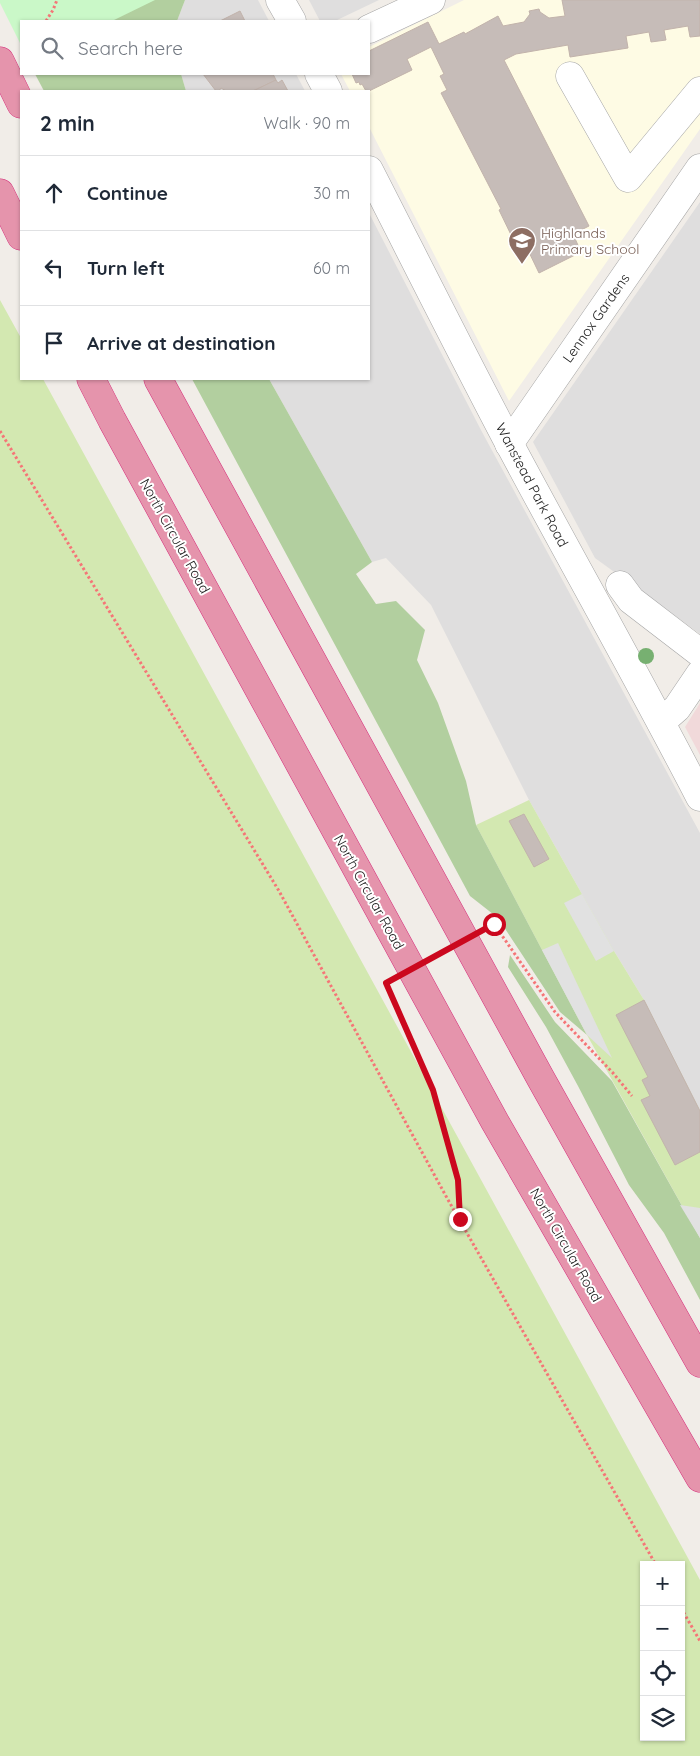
<!DOCTYPE html>
<html lang="en">
<head>
<meta charset="utf-8">
<style>
	:root { --surface:#fff; --page:#f6f6f7; --text:#1f2937; --muted:#747a83; --line:#e0e1e3 }
	body { margin:0; font-family:Quicksand,sans-serif; background:var(--page); color:var(--text) }
	.controls { position:absolute; right:15px; bottom:15px; display:grid; overflow:hidden; border-radius:0px; box-shadow:0 1px 4px #0004 }
	.controls button { width:45px; height:45px; display:grid; place-items:center; padding:0; border:0; border-bottom:1px solid var(--line); background:var(--surface); color:var(--text); font:25px sans-serif }
	.stop { position:absolute; width:15px; height:15px; margin:-11px; border:4px solid #cb081e; border-radius:50%; background:#fff }
	.stop.end { background:#cb081e; border-color:#fff; box-shadow:0 1px 5px #0008 }
	.list { margin:0; padding:0; list-style:none }
	h2 { display:flex; justify-content:space-between; align-items:center; height:65px; margin:0; padding:0 20px; font-size:21px }
	h2 small { font-size:16px; font-weight:400; color:var(--muted) }
	.list li { display:grid; grid-template-columns:32px 1fr auto; gap:15px; align-items:center; box-sizing:border-box; height:75px; padding:0 20px; border-top:1px solid var(--line) }
	.list b { display:block; font-size:19px; white-space:nowrap }
	.list em { font-size:16px; font-style:normal; color:var(--muted) }
	.icon { flex:none; width:28px; height:28px; fill:none; stroke:currentColor; stroke-width:2; stroke-linecap:round; stroke-linejoin:round }
	.map { position:relative; flex:none; width:700px; height:1756px; overflow:hidden }
	.search { position:absolute; background:var(--surface); box-shadow:0 1px 4px #0004; left:20px; top:20px; width:350px; height:55px; display:flex; align-items:center; gap:12px; box-sizing:border-box; padding:0 18px; border-radius:0px; color:var(--muted); font-size:19px }
	.panel { position:absolute; background:var(--surface); box-shadow:0 1px 4px #0004; left:20px; top:90px; width:350px; height:290px; border-radius:0px }
	.map>svg:first-child { display:block }
	.residential { fill:#dfdede }
	.commercial { fill:#f1d9da }
	.education { fill:#fefbe4 }
	.grass { fill:#d3e8b1; fill-rule:evenodd }
	.forest { fill:#b2cf9f }
	.park { fill:#caf8c8 }
	.parking { fill:#e1e1e1 }
	.building { fill:#c6bcb8; stroke:#c2b3ab }
	.lines { fill:none; stroke-linecap:round; stroke-linejoin:round }
	.minor-casing { stroke:#a5a5a5; stroke-width:29 }
	.highway-casing { stroke:#d52f7b; stroke-width:29 }
	.path { stroke:#f57577; stroke-width:3; stroke-dasharray:2.5 2.5; stroke-linecap:butt }
	.minor { stroke:#fff; stroke-width:28 }
	.highway { stroke:#e594ac; stroke-width:28 }
	.path-bridge { stroke:#f57577; stroke-width:3; stroke-dasharray:2.5 2.5; stroke-linecap:butt }
	.tree { fill:#77b071 }
	.route { stroke:#cb081e; stroke-width:6 }
	.labels { text-anchor:middle; stroke-width:4; stroke-linejoin:round; paint-order:stroke }
	.education-label { font-size:14px; fill:#785e54; stroke:#fff; text-anchor:start }
	.street-label { font-size:14px; fill:#212121; stroke:#fff }
</style>
</head>
<body>
<div class="map">
<svg width="700" height="1756" viewBox="0 0 700 1756">
	<rect width="100%" height="100%" fill="#f1ede8"/>
	<g class="residential">
		<polygon points="185,0 258,0 269,21 177,21"/>
		<polygon points="309,0 379,0 335,21 320,21"/>
		<polygon points="181,74 296,74 305,91 186,91"/>
		<polygon points="700,202 700,634 595,558 533,442"/>
		<polygon points="369,213 482,432 700,833 700,1111 644,1000 614,951 529,800 431,605 386,558 372,562 269,379 369,379"/>
	</g>
	<polygon class="commercial" points="700,703 700,755 685,727"/>
	<polygon class="education" points="464,0 700,0 700,129 509,401 369,127 369,91 350,91 341,74 369,74 369,47"/>
	<g class="grass">
		<path d="M0,300L21,338V379H43L700,1580V1756H0ZM644,1565H681V1737H644Z"/>
		<polygon points="529,800 614,951 644,1000 700,1111 700,1238 587,1035 476,825"/>
	</g>
	<g class="forest">
		<polygon points="69,0 185,0 177,21 62,21"/>
		<polygon points="35,74 181,74 186,91 44,91"/>
		<polygon points="192,379 269,379 372,562 356,574 376,604 396,601 425,630 417,660 438,703 466,781 476,825 587,1035 560,1012 498,918 470,896"/>
		<polygon points="510,955 555,1022 612,1081 700,1238 700,1300 664,1233 629,1185 578,1086 546,1027 508,967"/>
	</g>
	<polygon class="park" points="0,0 155,0 112,21 21,21 21,45 0,3"/>
	<g class="parking">
		<polygon points="582,894 614,951 596,961 564,903"/>
		<polygon points="558,943 612,1058 587,1035 542,950"/>
		<polygon points="680,1205 700,1208 700,1238"/>
	</g>
	<g class="building">
		<polygon points="562,0 700,0 700,36 690,37 688,26 664,30 666,40 651,42 649,32 626,36 628,48 570,57 568,45 516,54 504,60 589,226 573,234 581,252 539,273 526,246 524,247 520,238 514,241 499,210 501,209 441,93 447,90 440,76 444,74 431,47 407,59 412,70 369,91 366,91 362,84 360,85 359,82 356,83 352,74 369,74 369,51 428,22 439,44 464,32 465,34 498,16 503,26 524,22 530,14 529,11 539,9 540,12 549,18 565,16"/>
		<polygon points="240,11 245,21 220,21"/>
		<polygon points="203,74 273,74 276,80 253,91 226,91 221,88 219,91 216,91"/>
		<polygon points="276,80 278,83 282,80 288,91 253,91"/>
		<polygon points="524,814 549,859 534,867 509,821"/>
		<polygon points="644,1000 700,1111 700,1152 675,1165 641,1100 650,1096 642,1080 648,1077 616,1015"/>
	</g>
	<g class="lines">
		<defs>
			<g id="minor">
				<polyline points="280,0 292,21"/>
				<polyline points="369,29 431,0"/>
				<polyline points="319,74 328,91"/>
				<polyline points="570,76 628,178 700,91"/>
				<path d="M369,170C416,262 462,354 510,445C573,563 639,679 700,797"/>
				<polyline points="509,444 700,168"/>
				<polyline points="620,585 631,600 700,653"/>
				<polyline points="661,722 677,708 700,674"/>
			</g>
			<g id="highway">
				<polyline points="0,61 21,104"/>
				<polyline points="0,193 21,236"/>
				<polyline points="91,379 112,420 495,1122 700,1478"/>
				<polyline points="158,379 541,1079 700,1363"/>
			</g>
		</defs>
		<use href="#minor" class="minor-casing"/>
		<use href="#highway" class="highway-casing"/>
		<g class="path">
			<polyline points="46,21 53,10 57,0"/>
			<polyline points="0,431 279,891 447,1198 656,1565"/>
			<polyline points="494,924 555,1012 613,1073 632,1096"/>
			<polyline points="386,983 433,1090 458,1180 459,1219"/>
			<polyline points="681,1608 700,1641"/>
		</g>
		<use href="#minor" class="minor"/>
		<use href="#highway" class="highway"/>
		<polyline class="path-bridge" points="386,983 494,924"/>
	</g>
	<circle class="tree" cx="646" cy="656" r="8"/>
	<g class="lines">
		<polyline class="route" points="460,1219 458,1180 433,1090 386,983 494,924"/>
	</g>
	<defs>
		<symbol id="school-pin" viewBox="-11 -11 22 30"><path d="M0 17L-7.5 6A9.5 9.5 0 1 1 7.5 6Z" fill="#8d6e63" stroke="#fff"/><path d="M0-5L7-2L0 1L-7-2ZM-4 1L0 2.5L4 1V4Q0 6-4 4Z" fill="#fff"/></symbol>
	</defs>
	<g fill-rule="evenodd">
		<use href="#school-pin" x="506" y="225" width="32" height="43"/>
	</g>
	<g class="labels">
		<g class="education-label">
			<text x="541" y="238">Highlands<tspan x="541" dy="16">Primary School</tspan></text>
		</g>
		<g class="street-label">
			<text transform="translate(596 318) rotate(-55)" y="5">Lennox Gardens</text>
			<text transform="translate(532 485) rotate(62)" y="5">Wanstead Park Road</text>
			<text transform="translate(175 536) rotate(61)" y="5">North Circular Road</text>
			<text transform="translate(369 892) rotate(61)" y="5">North Circular Road</text>
			<text transform="translate(566 1245) rotate(60)" y="5">North Circular Road</text>
		</g>
	</g>
</svg>
<div class="controls">
<button>+</button>
<button>−</button>
<button><svg class="icon" aria-label="locate" viewBox="0 0 24 24"><circle cx="12" cy="12" r="6"/><path d="M12 2v4M12 18v4M2 12h4M18 12h4"/></svg></button>
<button><svg class="icon" aria-label="layers" viewBox="0 0 24 24"><path d="M12 4l9 5-9 5-9-5zM3 14l9 5 9-5"/></svg></button>
</div>
<div class="stop" style="left:494px;top:924px"></div>
<div class="stop end" style="left:460px;top:1219px"></div>
<div class="search"><svg class="icon" aria-label="search" viewBox="0 0 24 24"><circle cx="10" cy="10" r="6"/><path d="M15 15l6 6"/></svg>Search here</div>
<section class="panel">
<h2>2 min<small>Walk · 90 m</small></h2>
<ul class="list">
<li><svg class="icon" aria-label="ahead" viewBox="0 0 24 24"><path d="M12 20V5M6 11l6-6 6 6"/></svg><div><b>Continue</b></div><em>30 m</em></li>
<li><svg class="icon" aria-label="left" viewBox="0 0 24 24"><path d="M17 20v-9H6M10 6l-5 5 5 5"/></svg><div><b>Turn left</b></div><em>60 m</em></li>
<li><svg class="icon" aria-label="arrive" viewBox="0 0 24 24"><path d="M6 21V4h12l-3 4 3 4H6"/></svg><div><b>Arrive at destination</b></div></li>
</ul>
</section>
</div>
</body>
</html>
